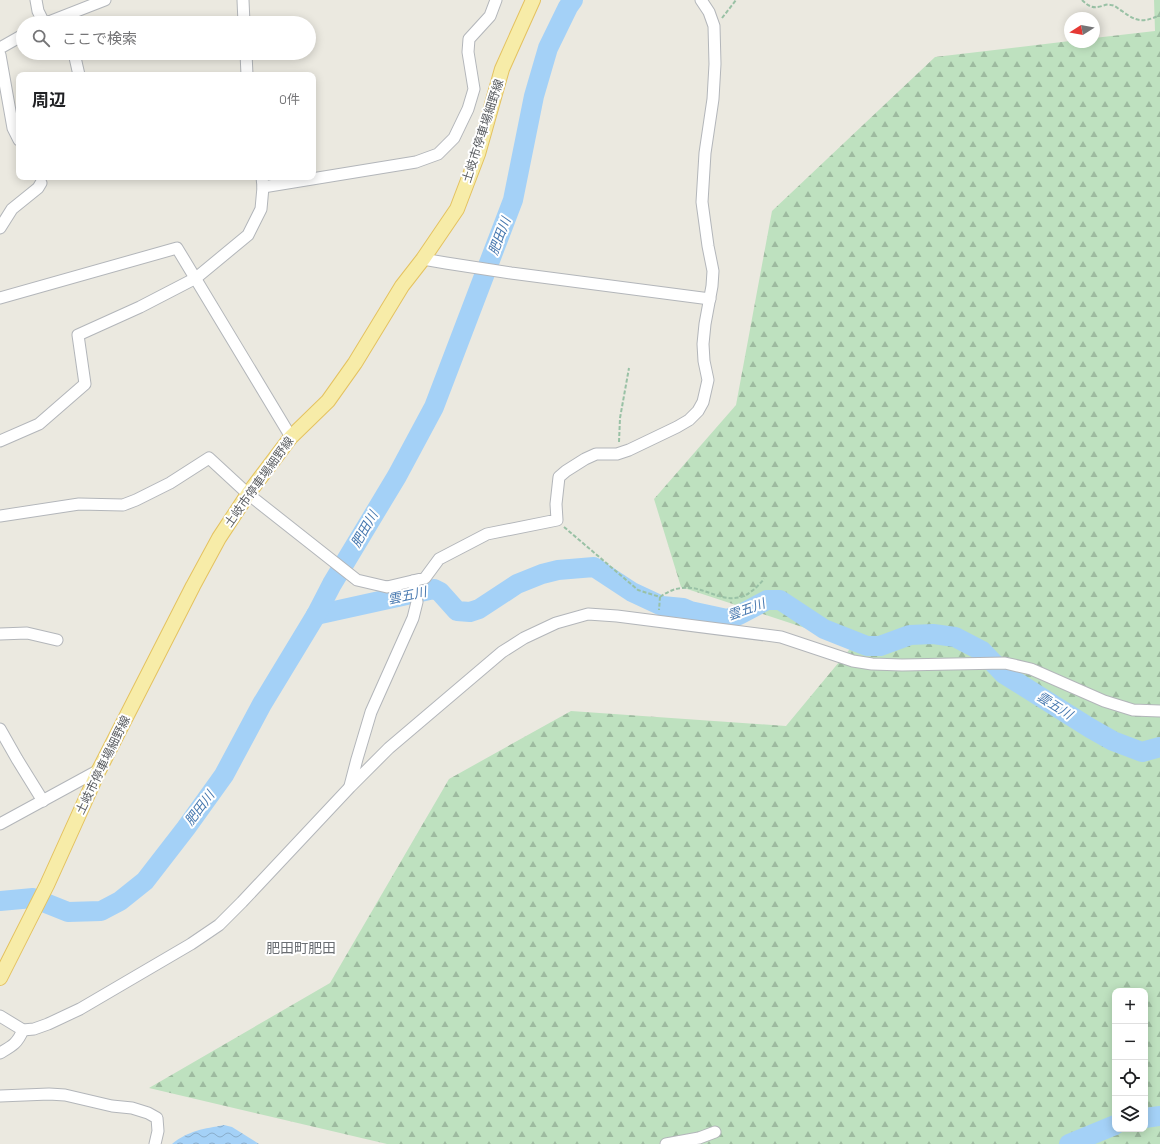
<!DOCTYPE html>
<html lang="ja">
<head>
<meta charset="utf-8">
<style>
	:root { --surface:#fff; --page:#f2f2f2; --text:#202124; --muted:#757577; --line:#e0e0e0 }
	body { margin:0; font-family:Manrope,"Noto Sans JP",sans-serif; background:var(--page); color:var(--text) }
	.controls { position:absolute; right:12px; bottom:12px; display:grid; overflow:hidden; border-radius:8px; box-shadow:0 2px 10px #0003 }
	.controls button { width:36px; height:36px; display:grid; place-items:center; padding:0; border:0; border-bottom:1px solid var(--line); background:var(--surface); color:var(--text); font:20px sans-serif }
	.compass { position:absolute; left:1064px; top:12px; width:36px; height:36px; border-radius:50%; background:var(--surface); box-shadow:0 2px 10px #0003; rotate:259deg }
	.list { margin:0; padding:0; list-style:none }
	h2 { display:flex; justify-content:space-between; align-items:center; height:52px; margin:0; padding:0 16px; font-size:17px }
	h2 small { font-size:13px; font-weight:400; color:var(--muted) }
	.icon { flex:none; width:22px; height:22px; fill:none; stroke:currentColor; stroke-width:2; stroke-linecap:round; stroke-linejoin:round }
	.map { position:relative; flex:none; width:1160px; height:1144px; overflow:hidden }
	.search { position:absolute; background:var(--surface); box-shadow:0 2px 10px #0003; left:16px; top:16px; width:300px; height:44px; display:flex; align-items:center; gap:10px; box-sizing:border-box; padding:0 14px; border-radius:22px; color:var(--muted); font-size:15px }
	.panel { position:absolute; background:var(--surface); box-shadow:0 2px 10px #0003; left:16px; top:72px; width:300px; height:108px; border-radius:8px }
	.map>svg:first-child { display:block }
	.forest { fill:url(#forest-firs); fill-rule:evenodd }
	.water { fill:url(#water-waves) }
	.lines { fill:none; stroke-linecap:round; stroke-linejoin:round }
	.river { stroke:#a4d1f7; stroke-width:20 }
	.minor-casing { stroke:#b3b6ba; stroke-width:13 }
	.major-casing { stroke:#e4c260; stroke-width:16 }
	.path { stroke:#99c1a5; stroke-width:2; stroke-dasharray:4 2; stroke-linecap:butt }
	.minor { stroke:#fff; stroke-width:11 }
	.major { stroke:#f7eca8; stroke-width:14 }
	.labels { text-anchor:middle; stroke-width:4; stroke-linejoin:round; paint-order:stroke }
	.street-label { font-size:12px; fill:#595c60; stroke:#fff }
	.water-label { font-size:13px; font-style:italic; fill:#4778af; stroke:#fff }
	.quarter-label { font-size:14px; fill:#6a6e72; stroke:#fff }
</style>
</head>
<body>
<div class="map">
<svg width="1160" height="1144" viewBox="0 0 1160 1144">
	<defs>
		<pattern id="forest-firs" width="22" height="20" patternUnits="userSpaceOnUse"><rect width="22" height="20" fill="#bee1bf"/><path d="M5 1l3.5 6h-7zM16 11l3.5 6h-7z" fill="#9dba9f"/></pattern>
		<pattern id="water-waves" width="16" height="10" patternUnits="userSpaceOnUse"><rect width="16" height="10" fill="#a4d1f7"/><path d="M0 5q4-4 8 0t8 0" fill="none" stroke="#89adcb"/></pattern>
	</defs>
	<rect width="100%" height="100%" fill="#ebe9e0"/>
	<path class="forest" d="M1154,0H1160V1144H387L149,1088L330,983L449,779L571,711L786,726L854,644L681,587L654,499L736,405L772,211L935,57L1070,41L1094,42V38L1155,31ZM1115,991H1145V1129H1115Z"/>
	<path class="water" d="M224,1125L232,1127L259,1144H172C189,1130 204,1129 224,1125Z"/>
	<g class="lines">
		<g class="river">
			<polyline points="316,615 434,589 440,592 457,611 470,612 479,609 517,584 542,574 558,570 594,567 632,592 662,606 683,608 690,611 727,619 739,615 767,600 780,600 824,629 867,646 880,646 910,635 933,634 955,637 982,651 1004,674 1090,728 1113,741 1142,752 1160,747"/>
			<polyline points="0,901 33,898 68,912 101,911 120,901 145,881 186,828 224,775 262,704 316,615 332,584 397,476 434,407 513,200 534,96 548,48 568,7 573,0"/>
			<polyline points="1145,1118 1160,1116"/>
			<polyline points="1069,1144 1115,1125"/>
		</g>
		<defs>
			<g id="minor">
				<polyline points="36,0 38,11 44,23"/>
				<polyline points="243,0 244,23"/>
				<polyline points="46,23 105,0"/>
				<polyline points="0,48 23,35"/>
				<polyline points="74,53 79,75"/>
				<polyline points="246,53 247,75"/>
				<polyline points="0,55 13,128 19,140"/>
				<polyline points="263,187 416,162 438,154 454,138 468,109 474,89 468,52 469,39 490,16 496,0"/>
				<polyline points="0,228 12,209 38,188 41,183"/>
				<polyline points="423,259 446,263 511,273 710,299"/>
				<polyline points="0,298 177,248 291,437"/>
				<polyline points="0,441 39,424 85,384 78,335 140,307 196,278 248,235 261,209 263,187 262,177"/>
				<polyline points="0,516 79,504 123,505 136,500 170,483 209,458 248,494 357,580 387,587 425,578 439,559 487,534 557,520 556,504 559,477 566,471 585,459 596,454 617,454 629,450 677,427 689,420 698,411 703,402 708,380 704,361 703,344 705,324 712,286 713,271 708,246 702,202 705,153 713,99 715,64 714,26 709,12 701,0"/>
				<polyline points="0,634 27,633 57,640"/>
				<polyline points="0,729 17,759 43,801"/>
				<polyline points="350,786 357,759 371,712 413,618 417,602 413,581"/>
				<polyline points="0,824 99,770"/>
				<polyline points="0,1016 23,1030 34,1029 48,1024 80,1009 191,944 219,925 242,902 350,787 389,748 502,652 524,638 556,623 588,614 617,616 781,637 853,661 872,664 902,665 1005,663 1031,669 1104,701 1133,710 1160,711"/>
				<path d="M0,1053C12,1046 17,1044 23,1030"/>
				<polyline points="0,1096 49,1094 65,1095 112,1106 132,1108 148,1113 157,1118 158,1131 155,1144"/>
				<polyline points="666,1144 699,1138 715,1132"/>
			</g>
			<polyline id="major" points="0,978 47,885 99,770 193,586 219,538 248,494 291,437 328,401 355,363 402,286 423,259 457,209 478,154 502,69 533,0"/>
		</defs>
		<use href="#minor" class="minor-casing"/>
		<use href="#major" class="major-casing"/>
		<g class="path">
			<path d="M1082,0C1088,6 1093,9 1102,6C1105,5 1108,4 1111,5C1115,5 1118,9 1122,11C1137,22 1143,23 1160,15"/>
			<polyline points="722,18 736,0"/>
			<polyline points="619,442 620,418 629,368"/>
			<polyline points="564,527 638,590 660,597 659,610"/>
			<path d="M660,597C696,571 717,609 746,595C753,591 759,585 764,579"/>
		</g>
		<use href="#minor" class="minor"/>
		<use href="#major" class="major"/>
	</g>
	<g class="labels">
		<g class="street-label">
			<text transform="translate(483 131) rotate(-72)" y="4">土岐市停車場細野線</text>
			<text transform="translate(259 482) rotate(-54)" y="4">土岐市停車場細野線</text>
			<text transform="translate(103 765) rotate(-64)" y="4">土岐市停車場細野線</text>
		</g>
		<g class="water-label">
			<text transform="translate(499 236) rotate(-69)" y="5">肥田川</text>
			<text transform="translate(364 529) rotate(-60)" y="5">肥田川</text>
			<text transform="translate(407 595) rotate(-12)" y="5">雲五川</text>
			<text transform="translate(746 609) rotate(-20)" y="5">雲五川</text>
			<text transform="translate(1055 705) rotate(32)" y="5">雲五川</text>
			<text transform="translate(199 808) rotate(-53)" y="5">肥田川</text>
		</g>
		<g class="quarter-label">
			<text x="301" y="953">肥田町肥田</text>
		</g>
	</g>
</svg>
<div class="controls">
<button>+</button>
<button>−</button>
<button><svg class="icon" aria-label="locate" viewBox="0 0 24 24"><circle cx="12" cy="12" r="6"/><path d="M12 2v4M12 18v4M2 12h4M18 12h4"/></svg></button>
<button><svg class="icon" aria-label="layers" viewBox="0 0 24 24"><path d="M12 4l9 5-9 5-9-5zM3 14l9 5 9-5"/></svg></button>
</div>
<svg class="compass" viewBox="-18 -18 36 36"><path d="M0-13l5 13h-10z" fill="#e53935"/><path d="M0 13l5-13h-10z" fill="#757577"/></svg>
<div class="search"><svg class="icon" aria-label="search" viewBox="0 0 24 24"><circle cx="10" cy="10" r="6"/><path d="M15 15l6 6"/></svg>ここで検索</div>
<section class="panel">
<h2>周辺<small>0件</small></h2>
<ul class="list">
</ul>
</section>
</div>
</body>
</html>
